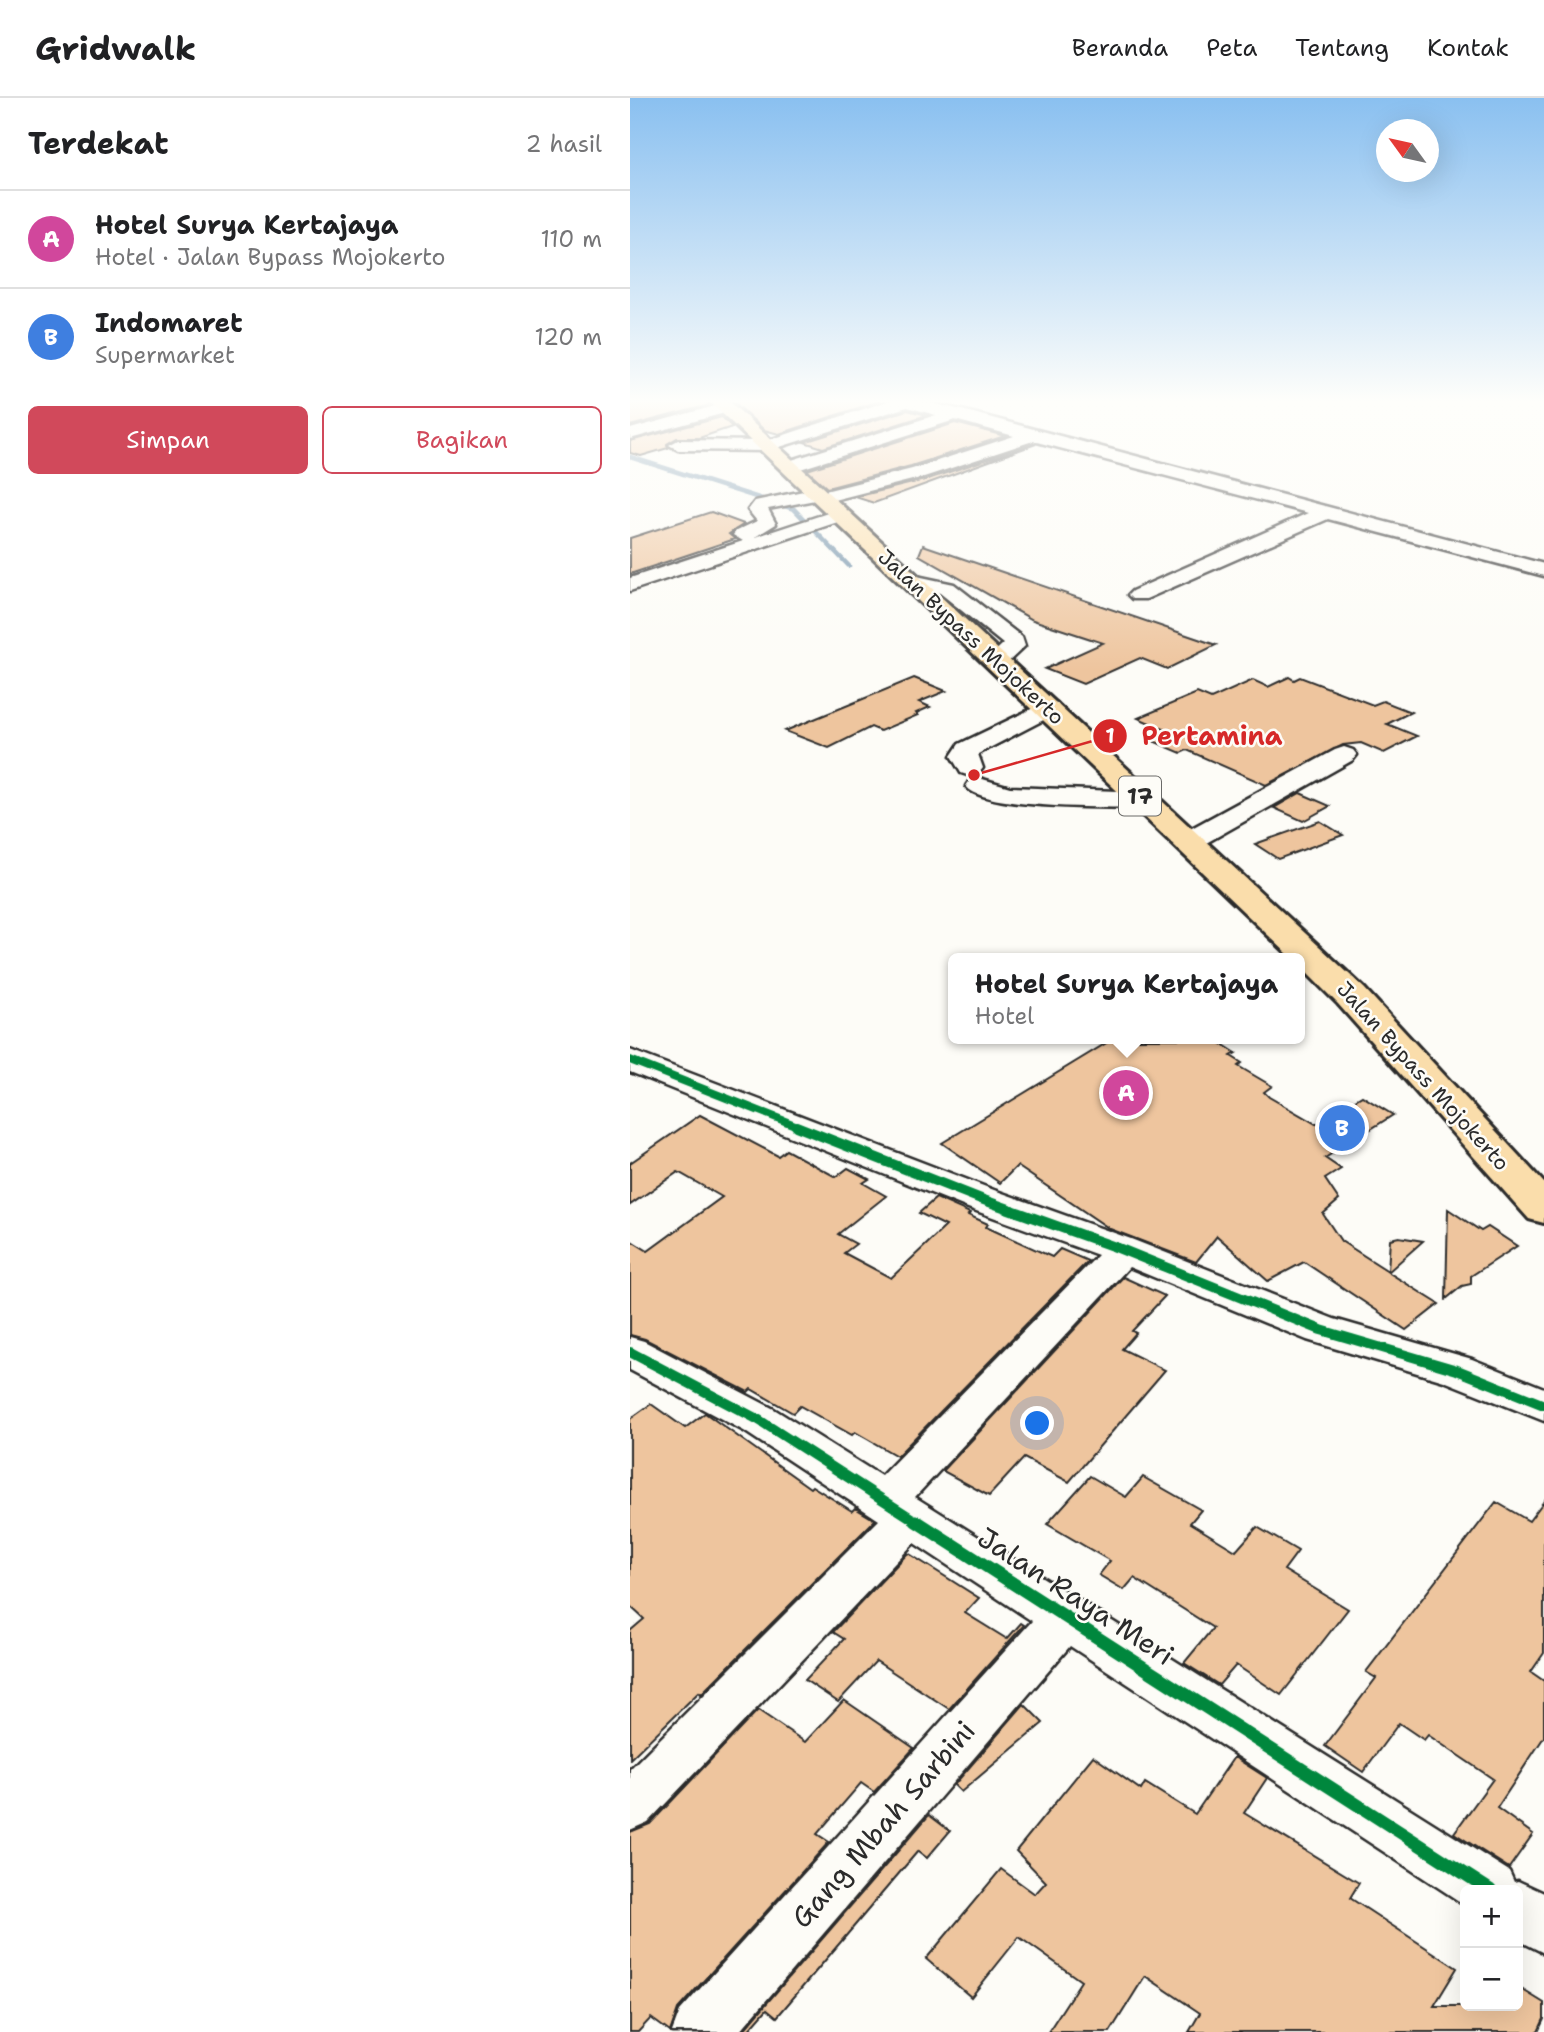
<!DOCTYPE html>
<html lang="id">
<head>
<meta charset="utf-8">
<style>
	:root { --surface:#fff; --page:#f6f6f6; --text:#202124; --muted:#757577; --line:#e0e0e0; --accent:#d1495b }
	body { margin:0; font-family:"Shantell Sans",sans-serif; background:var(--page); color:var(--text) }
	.controls { position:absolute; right:21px; bottom:21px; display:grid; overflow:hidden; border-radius:10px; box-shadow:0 7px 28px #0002 }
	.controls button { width:63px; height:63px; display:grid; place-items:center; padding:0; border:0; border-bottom:2px solid var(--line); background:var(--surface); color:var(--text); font:35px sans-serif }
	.compass { position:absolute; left:746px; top:21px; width:63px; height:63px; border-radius:50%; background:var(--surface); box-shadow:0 7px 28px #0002; rotate:303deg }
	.you { position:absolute; left:408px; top:1326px; width:24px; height:24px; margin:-18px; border:5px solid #fff; border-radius:50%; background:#1a73e8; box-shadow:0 0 0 10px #1a73e833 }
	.badge { display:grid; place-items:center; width:46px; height:46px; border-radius:50%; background:var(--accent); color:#fff; font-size:23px; font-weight:700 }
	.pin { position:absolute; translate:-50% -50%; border:4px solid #fff; box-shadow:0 2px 7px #0006 }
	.popup { position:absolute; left:318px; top:855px; width:357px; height:91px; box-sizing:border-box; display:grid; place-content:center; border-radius:10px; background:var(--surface); filter:drop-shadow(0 2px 5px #0005); font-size:23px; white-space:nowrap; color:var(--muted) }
	.popup b { font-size:26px; color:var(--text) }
	.popup::after { content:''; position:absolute; left:50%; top:100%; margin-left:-14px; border:14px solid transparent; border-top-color:var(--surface) }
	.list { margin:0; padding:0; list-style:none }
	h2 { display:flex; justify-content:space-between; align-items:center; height:91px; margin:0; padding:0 28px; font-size:30px }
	h2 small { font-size:23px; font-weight:400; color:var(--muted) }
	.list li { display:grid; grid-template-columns:46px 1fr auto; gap:21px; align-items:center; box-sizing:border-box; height:98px; padding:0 28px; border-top:2px solid var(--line) }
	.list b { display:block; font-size:26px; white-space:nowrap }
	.list p { margin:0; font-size:23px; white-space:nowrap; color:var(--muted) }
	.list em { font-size:23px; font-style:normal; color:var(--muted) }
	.actions { display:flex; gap:14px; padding:21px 28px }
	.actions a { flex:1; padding:16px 0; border:2px solid var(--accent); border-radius:10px; text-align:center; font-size:24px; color:var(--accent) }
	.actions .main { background:var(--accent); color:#fff }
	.map { position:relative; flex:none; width:914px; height:1934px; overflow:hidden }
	header { display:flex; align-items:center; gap:42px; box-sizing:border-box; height:98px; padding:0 35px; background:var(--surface); border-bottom:2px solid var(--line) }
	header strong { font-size:33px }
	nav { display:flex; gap:38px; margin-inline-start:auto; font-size:24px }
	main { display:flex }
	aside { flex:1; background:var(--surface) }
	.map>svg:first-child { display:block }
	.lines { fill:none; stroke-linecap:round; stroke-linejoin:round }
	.stream { stroke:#6f8fa8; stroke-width:4.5 }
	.building { fill:#eec59e; stroke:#2b2b2b; stroke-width:2 }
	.minor-casing { stroke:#2b2b2b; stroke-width:5 }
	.highway-casing { stroke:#2b2b2b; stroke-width:6 }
	.minor { fill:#fdfcf7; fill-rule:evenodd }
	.highway { fill:#faddab; fill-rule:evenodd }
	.cycleway-far2-casing { stroke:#fdfcf7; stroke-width:12 }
	.cycleway-far1-casing { stroke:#fdfcf7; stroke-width:15 }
	.cycleway-casing { stroke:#fdfcf7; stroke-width:18 }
	.cycleway-far2 { stroke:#00873e; stroke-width:8 }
	.cycleway-far1 { stroke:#00873e; stroke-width:10 }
	.cycleway { stroke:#00873e; stroke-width:13 }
	.labels { text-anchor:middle; stroke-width:5; stroke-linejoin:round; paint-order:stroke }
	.far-street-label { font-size:21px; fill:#2b2b2b; stroke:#fdfcf7 }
	.shield { fill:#fdfcf7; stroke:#6a6a68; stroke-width:2 }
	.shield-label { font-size:23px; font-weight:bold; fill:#2b2b2b }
	.near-street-label { font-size:28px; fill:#2b2b2b; stroke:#fdfcf7 }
	.leader { fill:none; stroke:#d62828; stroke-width:2.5 }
	.callout-dot { fill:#d62828; stroke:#fdfcf7; stroke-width:2.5 }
	.mark-label { font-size:21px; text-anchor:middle; font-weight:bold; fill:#fff }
	.callout-label { font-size:26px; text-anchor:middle; font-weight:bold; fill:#d62828; stroke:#fdfcf7; stroke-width:5; stroke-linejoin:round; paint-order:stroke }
</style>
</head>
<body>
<header>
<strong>Gridwalk</strong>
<nav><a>Beranda</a><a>Peta</a><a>Tentang</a><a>Kontak</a></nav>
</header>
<main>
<aside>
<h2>Terdekat<small>2 hasil</small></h2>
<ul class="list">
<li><span class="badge" style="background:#d1479c">A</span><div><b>Hotel Surya Kertajaya</b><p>Hotel · Jalan Bypass Mojokerto</p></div><em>110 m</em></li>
<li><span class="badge" style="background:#3f7fe0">B</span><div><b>Indomaret</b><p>Supermarket</p></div><em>120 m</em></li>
</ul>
<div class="actions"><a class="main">Simpan</a><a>Bagikan</a></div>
</aside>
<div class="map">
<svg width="914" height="1934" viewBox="0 0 914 1934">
	<rect width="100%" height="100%" fill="#fdfcf7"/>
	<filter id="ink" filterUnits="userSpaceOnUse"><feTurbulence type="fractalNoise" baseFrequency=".0143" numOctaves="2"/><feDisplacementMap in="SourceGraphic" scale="14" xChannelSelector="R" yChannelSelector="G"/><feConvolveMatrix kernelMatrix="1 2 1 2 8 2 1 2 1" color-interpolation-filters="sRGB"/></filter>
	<g filter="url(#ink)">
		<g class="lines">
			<polyline class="stream" points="0,359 164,411 219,468"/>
		</g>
		<g class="building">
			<polygon points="0,302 76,302 79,307 0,328"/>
			<polygon points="102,302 244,302 249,303 149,336 134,332"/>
			<polygon points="277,312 297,317 193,350 174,344"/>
			<polygon points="92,319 102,329 69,340 47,340 37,346 38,350 11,358 0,355 0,343"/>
			<polygon points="325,325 375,338 281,368 197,390 177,372"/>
			<polygon points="403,346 406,346 244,405 225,399 295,382"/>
			<polygon points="81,414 114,426 99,436 105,441 0,476 0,440"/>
			<polygon points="293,447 586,547 537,571 510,560 453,586 415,571 473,545 403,522 289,457"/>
			<polygon points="659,579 664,582 670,579 743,607 753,603 781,614 757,626 787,638 754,655 731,645 713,647 636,687 557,652 551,655 523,643 541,634 508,620 567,595 581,601 623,582 638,589"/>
			<polygon points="284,580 316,593 289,604 300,609 286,615 288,617 250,633 241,629 199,650 155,633"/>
			<polygon points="670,695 700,708 673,723 644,710"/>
			<polygon points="690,723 713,737 648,761 625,746"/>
			<polygon points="483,941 584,941 606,955 601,958 612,965 608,968 642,988 634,994 639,999 686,1026 732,998 763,1017 695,1060 711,1071 695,1081 709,1102 693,1116 711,1143 758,1173 760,1141 769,1139 793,1143 758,1174 809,1206 776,1232 674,1164 638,1183 587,1138 566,1164 480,1131 387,1068 370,1085 312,1045"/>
			<polygon points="70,1017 148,1058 156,1052 206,1079 218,1070 239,1081 233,1085 256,1098 208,1136 226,1146 214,1155 261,1180 316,1128 289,1115 306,1100 340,1115 338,1117 358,1126 356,1129 422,1159 430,1151 458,1163 267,1358 225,1334 222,1337 170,1308 163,1315 121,1291 118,1294 15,1241 0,1237 0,1142 18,1153 92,1099 48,1074 0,1107 0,1065"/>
			<polygon points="818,1111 851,1133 858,1129 887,1148 841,1178 841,1186 832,1188 816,1201"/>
			<polygon points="493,1179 535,1198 502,1233 506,1235 492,1251 535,1272 439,1384 394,1360 359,1398 313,1373"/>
			<polygon points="21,1306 55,1330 75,1315 180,1390 182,1388 222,1413 225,1410 245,1422 71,1596 69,1594 0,1661 0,1533 14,1521 0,1508 0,1321"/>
			<polygon points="460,1378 496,1399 513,1379 571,1412 560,1425 606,1453 627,1429 668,1453 654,1472 718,1511 651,1597 606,1567 589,1587 554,1565 583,1530 504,1480 494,1492 469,1477 480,1463 417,1426"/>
			<polygon points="914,1403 914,1555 901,1574 914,1583 914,1639 867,1710 903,1736 879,1770 824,1735 863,1681 798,1637 794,1642 769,1625 733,1674 695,1648 746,1580 736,1574 866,1404 899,1423"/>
			<polygon points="278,1455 349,1500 335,1515 377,1541 391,1525 394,1527 319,1611 246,1563 208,1604 175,1582 214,1541 203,1534"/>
			<polygon points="214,1602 284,1650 244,1694 231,1685 187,1736 199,1744 48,1911 40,1934 21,1920 8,1934 0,1934 0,1734 20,1726 128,1612 175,1644"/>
			<polygon points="394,1606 413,1625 331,1694 324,1687"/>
			<polygon points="463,1658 511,1692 515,1685 565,1716 604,1659 637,1680 614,1715 729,1785 720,1800 827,1870 804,1908 888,1908 888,1889 914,1905 914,1921 908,1934 559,1934 570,1915 515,1878 480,1934 418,1934 451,1883 389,1839 341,1899 296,1861 371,1771 405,1796 416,1784 386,1753"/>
			<polygon points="299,1717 320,1733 297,1760 288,1753 147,1919 137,1911 117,1934 112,1934"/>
		</g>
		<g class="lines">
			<defs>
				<g id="minor">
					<polygon points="261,302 287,302 332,312 914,466 914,478 698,421 516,501 502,501 498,497 502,493 678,415 403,343 294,379 192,405 185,402 138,411 146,426 125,439 210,411 220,417 217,421 0,493 0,480 113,443 103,437 106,433 127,423 118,412 125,403 188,390 195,393 282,371 384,338 325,322 164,373 158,374 149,369 152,365 306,317 277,309 137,353 48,352 39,347 48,342 136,343"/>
					<polygon points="96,305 102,307 104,310 102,313 0,341 0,331"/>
					<polygon points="282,477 324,486 392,539 395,548 375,567 359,567 356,562 373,546 310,495 275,487 272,483 275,479"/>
					<polygon points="418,603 427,605 430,610 427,615 348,656 353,670 349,675 340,678 331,675 321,658 329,646"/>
					<polygon points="714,649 723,652 727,657 723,662 569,749 559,751 549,749 545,743 549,737 705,652"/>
					<path d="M349,680L380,689L514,694L523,696L527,702L523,708L514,710C482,709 352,712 336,688L340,682Z"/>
					<polygon points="0,952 364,1092 501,1141 704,1221 842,1261 914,1290 914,1323 814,1283 677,1242 499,1169 285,1399 879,1773 884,1784 888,1783 914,1795 914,1855 888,1842 888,1792 835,1792 835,1807 440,1548 109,1934 42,1934 50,1913 402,1523 284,1445 18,1724 0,1732 0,1671 249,1422 114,1333 0,1272 0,1239 14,1243 144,1311 251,1378 468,1157 338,1110 0,974"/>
				</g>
				<polygon id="highway" points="78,302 98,302 689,848 734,890 914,1085 914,1125 899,1121 708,906 669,867 669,860 662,860"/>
			</defs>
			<use href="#minor" class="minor-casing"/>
			<use href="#highway" class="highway-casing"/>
			<use href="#minor" class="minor"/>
			<use href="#highway" class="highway"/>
			<defs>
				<polyline id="cycleway-far2" points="0,962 170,1029"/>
				<g id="cycleway-far1">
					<polyline points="166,1028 351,1101 488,1150 691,1232 827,1272 914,1307"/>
					<polyline points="0,1254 129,1322 289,1425"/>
				</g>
				<polyline id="cycleway" points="286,1423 860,1792"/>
			</defs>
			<use href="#cycleway-far2" class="cycleway-far2-casing"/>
			<use href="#cycleway-far1" class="cycleway-far1-casing"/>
			<use href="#cycleway" class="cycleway-casing"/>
			<use href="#cycleway-far2" class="cycleway-far2"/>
			<use href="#cycleway-far1" class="cycleway-far1"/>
			<use href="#cycleway" class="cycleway"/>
		</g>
	</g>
	<linearGradient id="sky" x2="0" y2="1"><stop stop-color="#8ac0f0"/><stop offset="0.53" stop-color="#fefefb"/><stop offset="1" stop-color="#fefefb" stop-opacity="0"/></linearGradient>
	<rect width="914" height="572" fill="url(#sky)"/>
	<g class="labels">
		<g class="far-street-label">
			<text transform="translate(341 539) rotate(43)" y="7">Jalan Bypass Mojokerto</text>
			<text transform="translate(793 978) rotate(48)" y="7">Jalan Bypass Mojokerto</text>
		</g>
		<rect class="shield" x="489" y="678.5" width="42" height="39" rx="5"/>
		<g class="shield-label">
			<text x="510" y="706">17</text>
		</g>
		<g class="near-street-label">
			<text transform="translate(446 1498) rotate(33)" y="10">Jalan Raya Meri</text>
			<text transform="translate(253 1726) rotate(-49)" y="10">Gang Mbah Sarbini</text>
		</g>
	</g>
	<path class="leader" d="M344 677L480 638"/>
	<g class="callout-dot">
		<circle cx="344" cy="677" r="7"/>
		<circle cx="480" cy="638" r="18"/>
	</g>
	<g class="mark-label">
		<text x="480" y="645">1</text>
	</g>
	<g class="callout-label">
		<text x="582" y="647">Pertamina</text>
	</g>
</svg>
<div class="controls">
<button>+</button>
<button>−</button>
</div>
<svg class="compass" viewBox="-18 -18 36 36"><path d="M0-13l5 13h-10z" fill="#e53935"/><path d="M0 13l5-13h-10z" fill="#757577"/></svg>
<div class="you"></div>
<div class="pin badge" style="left:496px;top:995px;background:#d1479c">A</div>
<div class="popup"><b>Hotel Surya Kertajaya</b>Hotel</div>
<div class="pin badge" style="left:712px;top:1030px;background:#3f7fe0">B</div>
</div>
</main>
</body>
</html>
